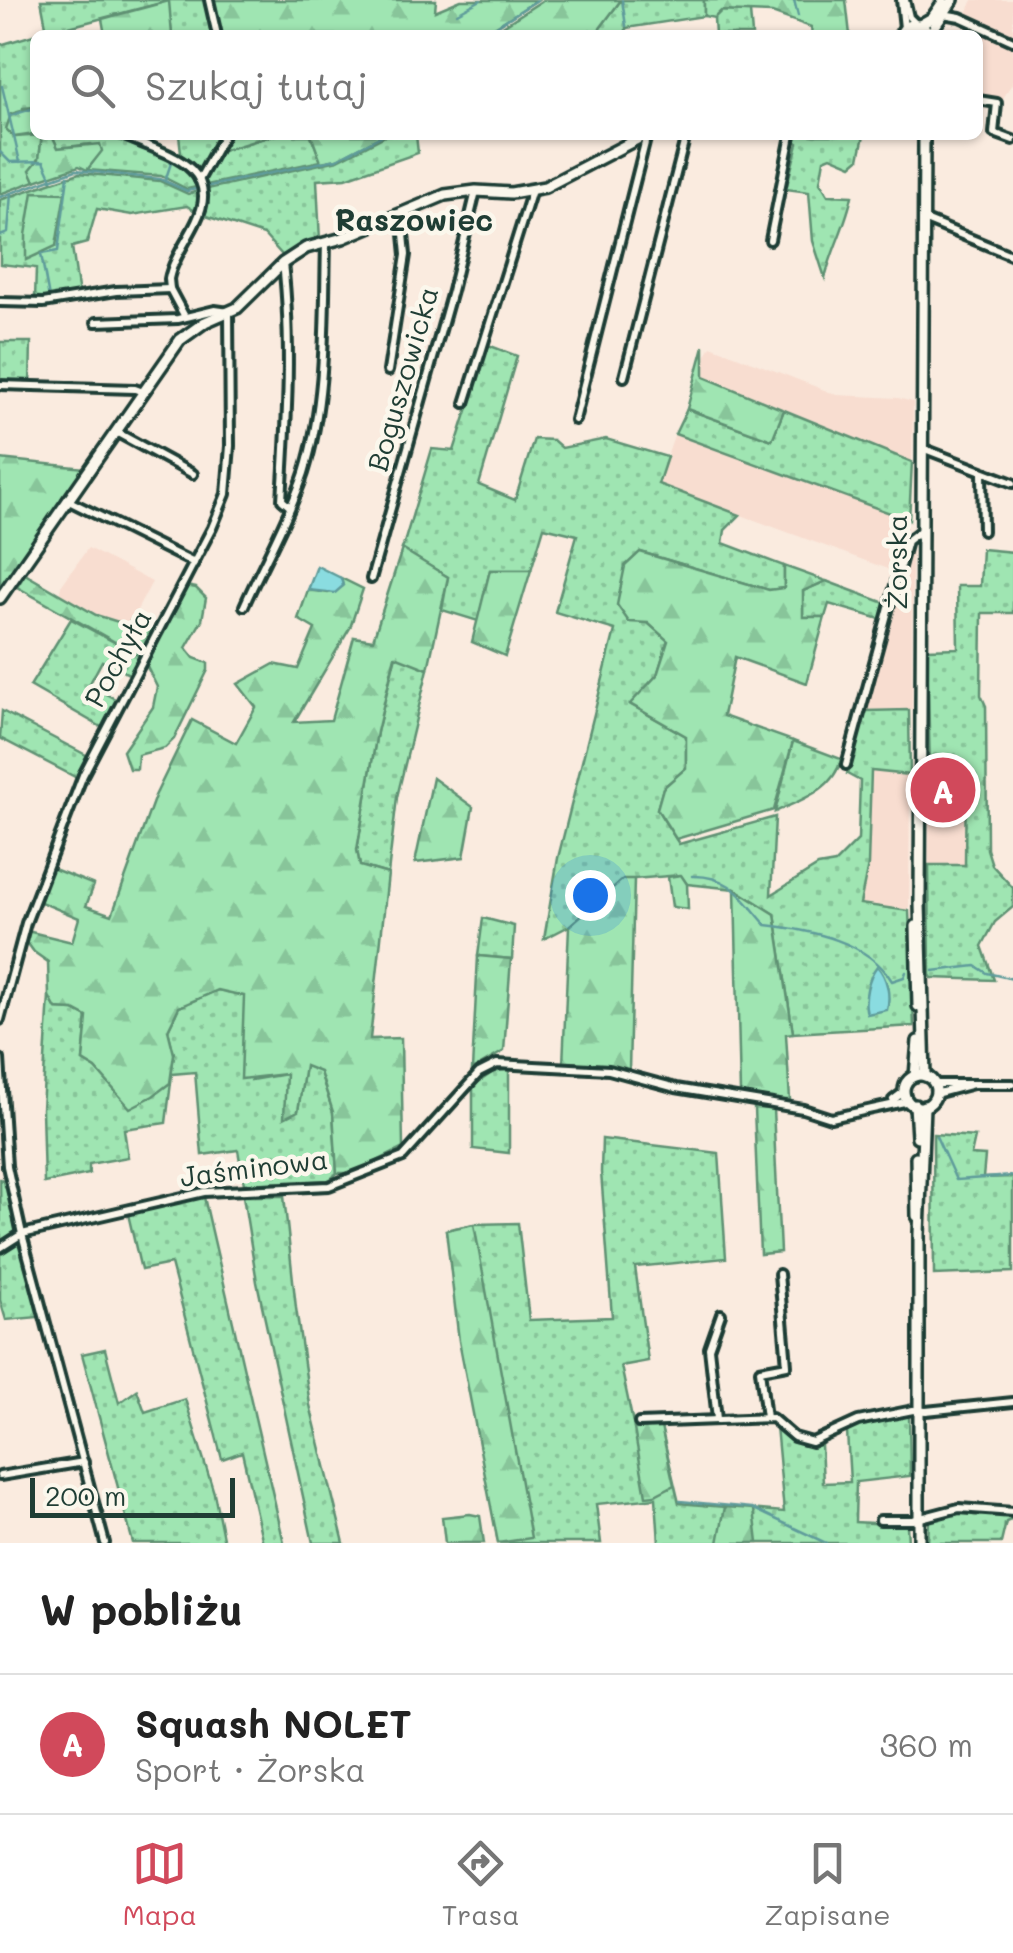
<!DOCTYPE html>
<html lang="pl">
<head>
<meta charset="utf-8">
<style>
	:root { --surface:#fff; --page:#f6f6f6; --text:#222; --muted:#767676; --line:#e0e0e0; --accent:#d1495b }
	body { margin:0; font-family:Mali,sans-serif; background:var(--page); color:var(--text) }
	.scale { position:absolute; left:30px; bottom:25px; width:205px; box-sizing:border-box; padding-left:10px; border:5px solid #1f3d34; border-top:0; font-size:28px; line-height:35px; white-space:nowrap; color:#1f3d34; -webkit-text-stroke:8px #fbf7ec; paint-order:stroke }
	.you { position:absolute; left:590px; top:895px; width:35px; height:35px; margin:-25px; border:8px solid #fff; border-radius:50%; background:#1a73e8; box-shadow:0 0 0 15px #1a73e833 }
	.badge { display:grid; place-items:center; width:65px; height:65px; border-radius:50%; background:var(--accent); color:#fff; font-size:32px; font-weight:700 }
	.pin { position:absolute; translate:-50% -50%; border:5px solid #fff; box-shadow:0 2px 10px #0006 }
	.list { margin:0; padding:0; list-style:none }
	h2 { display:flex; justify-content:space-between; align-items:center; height:130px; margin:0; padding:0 40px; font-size:42px }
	h2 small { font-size:32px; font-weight:400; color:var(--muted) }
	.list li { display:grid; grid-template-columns:65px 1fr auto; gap:30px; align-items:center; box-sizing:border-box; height:140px; padding:0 40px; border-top:2px solid var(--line) }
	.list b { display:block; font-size:38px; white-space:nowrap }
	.list p { margin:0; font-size:32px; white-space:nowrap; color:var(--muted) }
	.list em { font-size:32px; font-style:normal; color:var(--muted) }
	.icon { flex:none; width:55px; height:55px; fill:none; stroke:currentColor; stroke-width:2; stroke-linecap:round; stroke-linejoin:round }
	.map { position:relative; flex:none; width:1013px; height:1543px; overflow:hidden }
	.search { position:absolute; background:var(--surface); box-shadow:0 2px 8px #0004; left:30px; right:30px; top:30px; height:110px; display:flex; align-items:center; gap:25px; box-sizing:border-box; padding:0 35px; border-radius:15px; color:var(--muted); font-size:38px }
	.sheet { height:270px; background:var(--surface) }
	nav { display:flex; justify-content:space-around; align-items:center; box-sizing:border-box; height:140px; border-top:2px solid var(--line); background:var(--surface); font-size:28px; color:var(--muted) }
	nav a { display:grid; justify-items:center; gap:5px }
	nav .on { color:var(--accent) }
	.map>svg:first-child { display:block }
	.built { fill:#f8ddd0 }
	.grass { fill:url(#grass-dots); stroke:#5f9173; stroke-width:2.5 }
	.forest { fill:url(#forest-firs); stroke:#5f9173; stroke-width:2.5 }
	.water { fill:#8adce0; stroke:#5f9c9b; stroke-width:2.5 }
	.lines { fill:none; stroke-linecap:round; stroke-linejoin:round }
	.stream { stroke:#5f9c9b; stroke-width:2.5 }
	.street-casing { stroke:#1f3d34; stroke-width:14 }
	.secondary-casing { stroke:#1f3d34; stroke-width:16 }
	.street { stroke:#fbf7ec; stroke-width:6 }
	.secondary { stroke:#fbf7ec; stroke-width:9 }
	.labels { text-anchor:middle; stroke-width:9; stroke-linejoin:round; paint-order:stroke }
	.street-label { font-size:28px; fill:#1f3d34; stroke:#fbf7ec }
	.neighbourhood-label { font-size:30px; font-weight:bold; fill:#1f3d34; stroke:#fbf7ec }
</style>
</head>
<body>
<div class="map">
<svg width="1013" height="1543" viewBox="0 0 1013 1543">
	<defs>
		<pattern id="grass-dots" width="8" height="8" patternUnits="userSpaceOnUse" patternTransform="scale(2.5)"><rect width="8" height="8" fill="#9fe5b2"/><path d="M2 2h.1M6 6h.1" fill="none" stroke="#88c59a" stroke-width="1.8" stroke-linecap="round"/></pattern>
		<pattern id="forest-firs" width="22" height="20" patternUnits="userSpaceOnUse" patternTransform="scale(2.5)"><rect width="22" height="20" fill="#9fe5b2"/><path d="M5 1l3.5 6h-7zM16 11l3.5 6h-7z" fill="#88c59a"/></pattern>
	</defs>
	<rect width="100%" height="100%" fill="#faebdf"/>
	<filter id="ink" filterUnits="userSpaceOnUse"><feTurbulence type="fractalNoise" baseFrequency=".01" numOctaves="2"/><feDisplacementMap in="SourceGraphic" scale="20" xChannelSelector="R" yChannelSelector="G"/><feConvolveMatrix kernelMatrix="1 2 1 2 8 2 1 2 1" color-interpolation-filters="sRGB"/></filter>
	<g filter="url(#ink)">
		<g class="built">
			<polygon points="973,0 1013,0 1013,37 967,13"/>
			<polygon points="985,32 1013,45 1013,82 996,110 978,105 978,35 973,34"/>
			<polygon points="711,346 837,395 898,398 913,402 912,462 704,377 705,357"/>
			<polygon points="675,434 909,520 893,571 657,484"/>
			<polygon points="88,548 152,582 129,625 96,615 59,596 61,586"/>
			<polygon points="908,549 912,551 912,709 865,711"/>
			<polygon points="930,769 966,770 965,866 929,865"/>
			<polygon points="871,770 910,775 909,911 860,905 868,865"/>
		</g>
		<g class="grass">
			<polygon points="41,0 206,0 215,35 172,35 168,1 65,28 66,35 35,35 35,107 23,108 14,137 42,135 39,159 31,170 35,181 0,194 0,45 47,31"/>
			<polygon points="621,0 704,0 704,16 626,28 626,35 595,35"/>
			<polygon points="721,11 750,12 752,35 715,35 714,18"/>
			<polygon points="52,135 107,135 164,154 188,169 197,187 187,189 161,176 87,170 101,151 91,144 58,148"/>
			<polygon points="179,135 223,135 198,175 176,153 181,152"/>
			<polygon points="274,135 311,135 321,161 202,186 218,152"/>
			<polygon points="387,135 416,135 418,153 346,178 317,180 320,241 283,256 264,235 203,215 203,190 338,160"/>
			<path d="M794,135H864L859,159L852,165L831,156L824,159L820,182L828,195L852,196C846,225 832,249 825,278L813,241L809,192L786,189L798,143L793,140Z"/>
			<polygon points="79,173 160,181 188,194 198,191 197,212 187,206 132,215 97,209 87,243 72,247 79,295 35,299 36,268 0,264 0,200"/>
			<polygon points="0,342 31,342 30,386 0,383"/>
			<polygon points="488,345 517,356 479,485 515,500 534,439 553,440 562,448 606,439 667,457 658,484 740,515 725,530 723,543 784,566 784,588 769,590 641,552 648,623 668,640 657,675 631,705 686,736 686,768 663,788 657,809 679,844 775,817 771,895 818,866 835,863 858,840 860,781 847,774 865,711 909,710 910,775 871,771 868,865 860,904 909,911 914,1026 793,1033 775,914 735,889 687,884 680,875 634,879 619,883 569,926 544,939 558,858 615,630 555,612 577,535 544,527 531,570 490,570 478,621 442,610 448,577 402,550 432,449 454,451"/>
			<polygon points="687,409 772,440 784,410 912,462 909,520 675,434"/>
			<polygon points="982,549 1013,552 1013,613 982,613 981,695 986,706 987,849 992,865 1013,888 1013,907 995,922 982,946 994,980 932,978 930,975 929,865 965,865 966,771 930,769 927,649 958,648 957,586 980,586"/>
			<polygon points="826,581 885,603 880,619 829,604 825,617 803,617 803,591"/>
			<polygon points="71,619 140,656 131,675 102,661 89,685 117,700 103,728 30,686"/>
			<polygon points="396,655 428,669 397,797 388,874 360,866 357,851 377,732"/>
			<polygon points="2,711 88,756 79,779 0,738"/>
			<path d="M793,741L841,759C834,790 801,800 775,812Z"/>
			<polygon points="483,918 514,926 512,959 478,956"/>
			<polygon points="217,990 244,995 251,1080 286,1074 298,1111 305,1065 320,1071 333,1112 337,1173 330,1180 244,1184 238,1150 202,1155 195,1072 172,1074 166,1123 124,1129 128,1157 89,1164 89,1174 44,1183 42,1109 49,996 56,1009 74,1010 87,1017 83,1061 96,1069 130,1107 170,1083 174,1054 168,1030 179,1007"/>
			<polygon points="509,1069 509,1153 473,1149 473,1086 493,1072"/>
			<polygon points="933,1134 975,1137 971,1155 985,1156 983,1178 1013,1177 1013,1272 934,1275"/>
			<polygon points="602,1139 719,1153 726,1258 635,1267 648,1361 621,1366 634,1428 661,1427 679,1503 784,1512 776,1426 807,1446 821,1445 823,1483 850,1482 847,1432 850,1425 909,1414 910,1476 856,1482 855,1522 907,1525 908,1543 659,1543 656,1498 596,1504 601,1543 498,1543 446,1230 474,1224 518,1223 529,1320 612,1317 601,1172"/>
			<polygon points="0,1179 5,1181 17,1230 1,1241"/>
			<polygon points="243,1196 284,1196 296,1308 310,1405 344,1543 313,1543 257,1282"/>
			<polygon points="204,1197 284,1543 263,1543 242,1452 222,1459 171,1264 141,1270 128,1214"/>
			<polygon points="18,1239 39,1317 6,1320 0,1300 0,1251"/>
			<polygon points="105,1349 119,1403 137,1390 145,1412 185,1399 214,1493 224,1543 133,1543 82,1354"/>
			<polygon points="958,1511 1012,1515 1013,1519 1006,1522 1001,1543 928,1543 929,1520"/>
		</g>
		<g class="forest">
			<polygon points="209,0 436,0 435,11 461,0 537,0 482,35 217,35"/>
			<polygon points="543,0 621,0 595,35 489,35"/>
			<polygon points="704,0 846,0 850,35 812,35 811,27 772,13 721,11 714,18 704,16"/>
			<polygon points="169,1 172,35 105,35 102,19"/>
			<polygon points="35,107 35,134 14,137 6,129 11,114"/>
			<polygon points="42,135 52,135 58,148 100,144 102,151 87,170 79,166 35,181 30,170 39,159"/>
			<polygon points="223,135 274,135 218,152"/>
			<polygon points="311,135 383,135 337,159 321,162"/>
			<polygon points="33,192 65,193 56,246 26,260 26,235"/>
			<polygon points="704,346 704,377 784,410 772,440 687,409"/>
			<polygon points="0,459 85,468 0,589"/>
			<polygon points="402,549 448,577 428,669 395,656 377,732 357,850 360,866 388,874 370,1039 401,1038 403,1148 353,1173 337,1173 333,1112 320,1072 305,1066 298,1111 284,1118 286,1074 241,1079 244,996 218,990 179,1007 168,1030 174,1054 170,1083 153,1096 130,1108 96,1069 83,1061 87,1017 74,1010 56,1009 49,996 48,962 34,952 24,938 27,931 72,942 79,918 38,901 49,867 94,885 86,906 112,915 155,796 192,720 236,743 256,707 238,684 274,664 298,669 315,629 298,619 308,590 328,593 343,586 341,578 363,589 350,628 294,722 331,720 354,637 373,640"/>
			<polygon points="640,552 769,590 784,588 784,566 826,581 803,591 803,617 825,617 807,683 735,657 723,716 793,741 774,810 676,839 657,809 663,788 686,768 686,736 630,704 657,675 668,641 648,623 629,622 617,605 625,566"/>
			<polygon points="490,570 531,570 505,656 472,642"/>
			<polygon points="25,574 96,615 128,625 131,620 155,632 140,656 17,587"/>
			<polygon points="186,586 196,588 206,598 202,620 186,648 194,658 208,663 208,670 174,739 165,748 138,755 137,769 129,769 123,751 153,707 157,687 145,663"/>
			<polygon points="433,778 473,807 464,857 415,863"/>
			<polygon points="681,875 687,884 688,909 672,907 668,877"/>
			<polygon points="623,879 634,879 629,1070 563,1065 569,926"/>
			<polygon points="735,889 775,914 793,1033 786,1034 790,1100 768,1100 740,1093"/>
			<polygon points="478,956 511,959 504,1051 472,1070"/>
			<polygon points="754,1108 773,1109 780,1252 760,1254"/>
			<polygon points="474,1224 531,1538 498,1543 459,1341 446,1230"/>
			<polygon points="661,1427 674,1485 655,1495 646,1496 634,1429"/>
			<polygon points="725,1507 754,1509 758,1543 718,1543"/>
			<polygon points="470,1514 480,1516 484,1543 445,1543 442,1517"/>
		</g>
		<g class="water">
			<polygon points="317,566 341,578 343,586 335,593 308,590"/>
			<path d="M877,966C887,977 891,995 887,1010L867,1014C863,1000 868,977 877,966Z"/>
		</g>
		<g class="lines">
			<g class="stream">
				<polyline points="622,0 626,26"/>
				<polyline points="794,0 798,16"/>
				<polyline points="457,13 481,0"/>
				<polyline points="482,35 537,0"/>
				<polyline points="2,86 20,162"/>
				<polyline points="9,116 35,108"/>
				<polyline points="0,152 10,162 44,161 52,179"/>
				<polyline points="165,181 172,160"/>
				<polyline points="205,187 337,159 383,135"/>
				<polyline points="0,197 76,170 160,179 187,191 196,189"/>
				<polyline points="0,236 8,233 11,193"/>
				<polyline points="49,298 41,254 58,251 68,176"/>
				<path d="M692,876C731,875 742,898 766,925C810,930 868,941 892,981L904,977L906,972"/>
				<polyline points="933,971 976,966 987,973 1013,979"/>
				<polyline points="936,1136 956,1180 1013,1176"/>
				<polyline points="680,1501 752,1508 826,1543"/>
			</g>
			<defs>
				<g id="street">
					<polyline points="209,0 217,35"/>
					<polyline points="901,0 904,28"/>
					<polyline points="905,0 909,17 915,23"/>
					<polyline points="943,14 960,17 1013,41"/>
					<polyline points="978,100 997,103 994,133 1013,140"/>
					<path d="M122,135C159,152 225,164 196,222C187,241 173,259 169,279L170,289L185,317"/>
					<polyline points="199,180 224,135"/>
					<polyline points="923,219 1013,256"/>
					<polyline points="770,240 791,135"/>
					<path d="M283,263C292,342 287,420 282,500L289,506"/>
					<polyline points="0,302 43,303 116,291 170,289"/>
					<polyline points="388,371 406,255 402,213"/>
					<polyline points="624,377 686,135"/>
					<polyline points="0,385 135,389 143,392"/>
					<polyline points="465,403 532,190"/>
					<polyline points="575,420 647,135"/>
					<polyline points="116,432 193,474"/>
					<polyline points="922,448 1013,483"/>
					<polyline points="982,472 983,531"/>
					<polyline points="67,500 194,563"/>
					<polyline points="371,579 452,291 476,191"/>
					<path d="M244,606C263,563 289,518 304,473C327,399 324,319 326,243"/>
					<polyline points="846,765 907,541 920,531"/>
					<polyline points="0,1020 26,923 83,775 212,528 226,494 230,446 229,312 215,310 178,319 96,322"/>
					<polyline points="0,1059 7,1166 22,1234 105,1543"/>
					<polyline points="934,1084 1013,1084"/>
					<polyline points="935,1094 973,1084"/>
					<polyline points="893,1100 905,1091"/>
					<polyline points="0,1248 22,1234 204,1192 329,1186 403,1157 479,1073 497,1064 609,1070 676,1088 803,1109 831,1118 909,1101"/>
					<polyline points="766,1418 760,1370 787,1365 779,1274"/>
					<polyline points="717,1419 709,1348 721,1314"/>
					<polyline points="639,1423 772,1418 794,1437 812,1442 858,1421 913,1410 926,1411 1013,1402"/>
					<polyline points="0,1476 84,1462"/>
					<polyline points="880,1520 913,1520 959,1508 1013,1512"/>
				</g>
				<g id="secondary">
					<polyline points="920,25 932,18 943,2"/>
					<path d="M900,35C907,21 922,21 930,35"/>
					<polyline points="929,35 953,0"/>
					<polyline points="924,135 920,904 925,1076"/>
					<polyline points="0,598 180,340 205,322 237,308 283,263 306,248 343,238 445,195 476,191 511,193 545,187 645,135"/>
					<polyline points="916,926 918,1006"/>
					<circle cx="920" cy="1091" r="16"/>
					<polyline points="915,1076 918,1041"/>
					<polyline points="915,1105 917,1137"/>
					<polyline points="916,1157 917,1216"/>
					<polyline points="919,1543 919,1234 924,1106"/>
				</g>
			</defs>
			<use href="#street" class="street-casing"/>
			<use href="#secondary" class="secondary-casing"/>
			<use href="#street" class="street"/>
			<use href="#secondary" class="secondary"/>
		</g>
	</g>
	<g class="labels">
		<g class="street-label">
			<text transform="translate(403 379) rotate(-74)" y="10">Boguszowicka</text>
			<text transform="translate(897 562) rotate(-90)" y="10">Żorska</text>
			<text transform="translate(118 658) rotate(-61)" y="10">Pochyła</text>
			<text transform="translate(254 1168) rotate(-7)" y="10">Jaśminowa</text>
		</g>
		<g class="neighbourhood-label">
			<text x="414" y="231">Raszowiec</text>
		</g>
	</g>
</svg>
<div class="scale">200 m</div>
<div class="you"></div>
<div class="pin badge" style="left:943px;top:790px">A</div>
<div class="search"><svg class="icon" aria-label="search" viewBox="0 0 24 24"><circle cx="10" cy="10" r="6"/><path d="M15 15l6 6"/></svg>Szukaj tutaj</div>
</div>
<section class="sheet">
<h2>W pobliżu<small></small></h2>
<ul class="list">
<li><span class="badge">A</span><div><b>Squash NOLET</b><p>Sport · Żorska</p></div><em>360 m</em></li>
</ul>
</section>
<nav>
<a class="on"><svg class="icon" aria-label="map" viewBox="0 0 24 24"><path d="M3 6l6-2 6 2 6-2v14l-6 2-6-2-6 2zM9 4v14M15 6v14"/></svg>Mapa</a>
<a><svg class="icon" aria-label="directions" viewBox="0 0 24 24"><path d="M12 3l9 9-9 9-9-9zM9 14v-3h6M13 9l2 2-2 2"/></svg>Trasa</a>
<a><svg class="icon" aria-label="saved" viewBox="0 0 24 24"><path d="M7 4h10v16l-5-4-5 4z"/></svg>Zapisane</a>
</nav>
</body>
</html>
